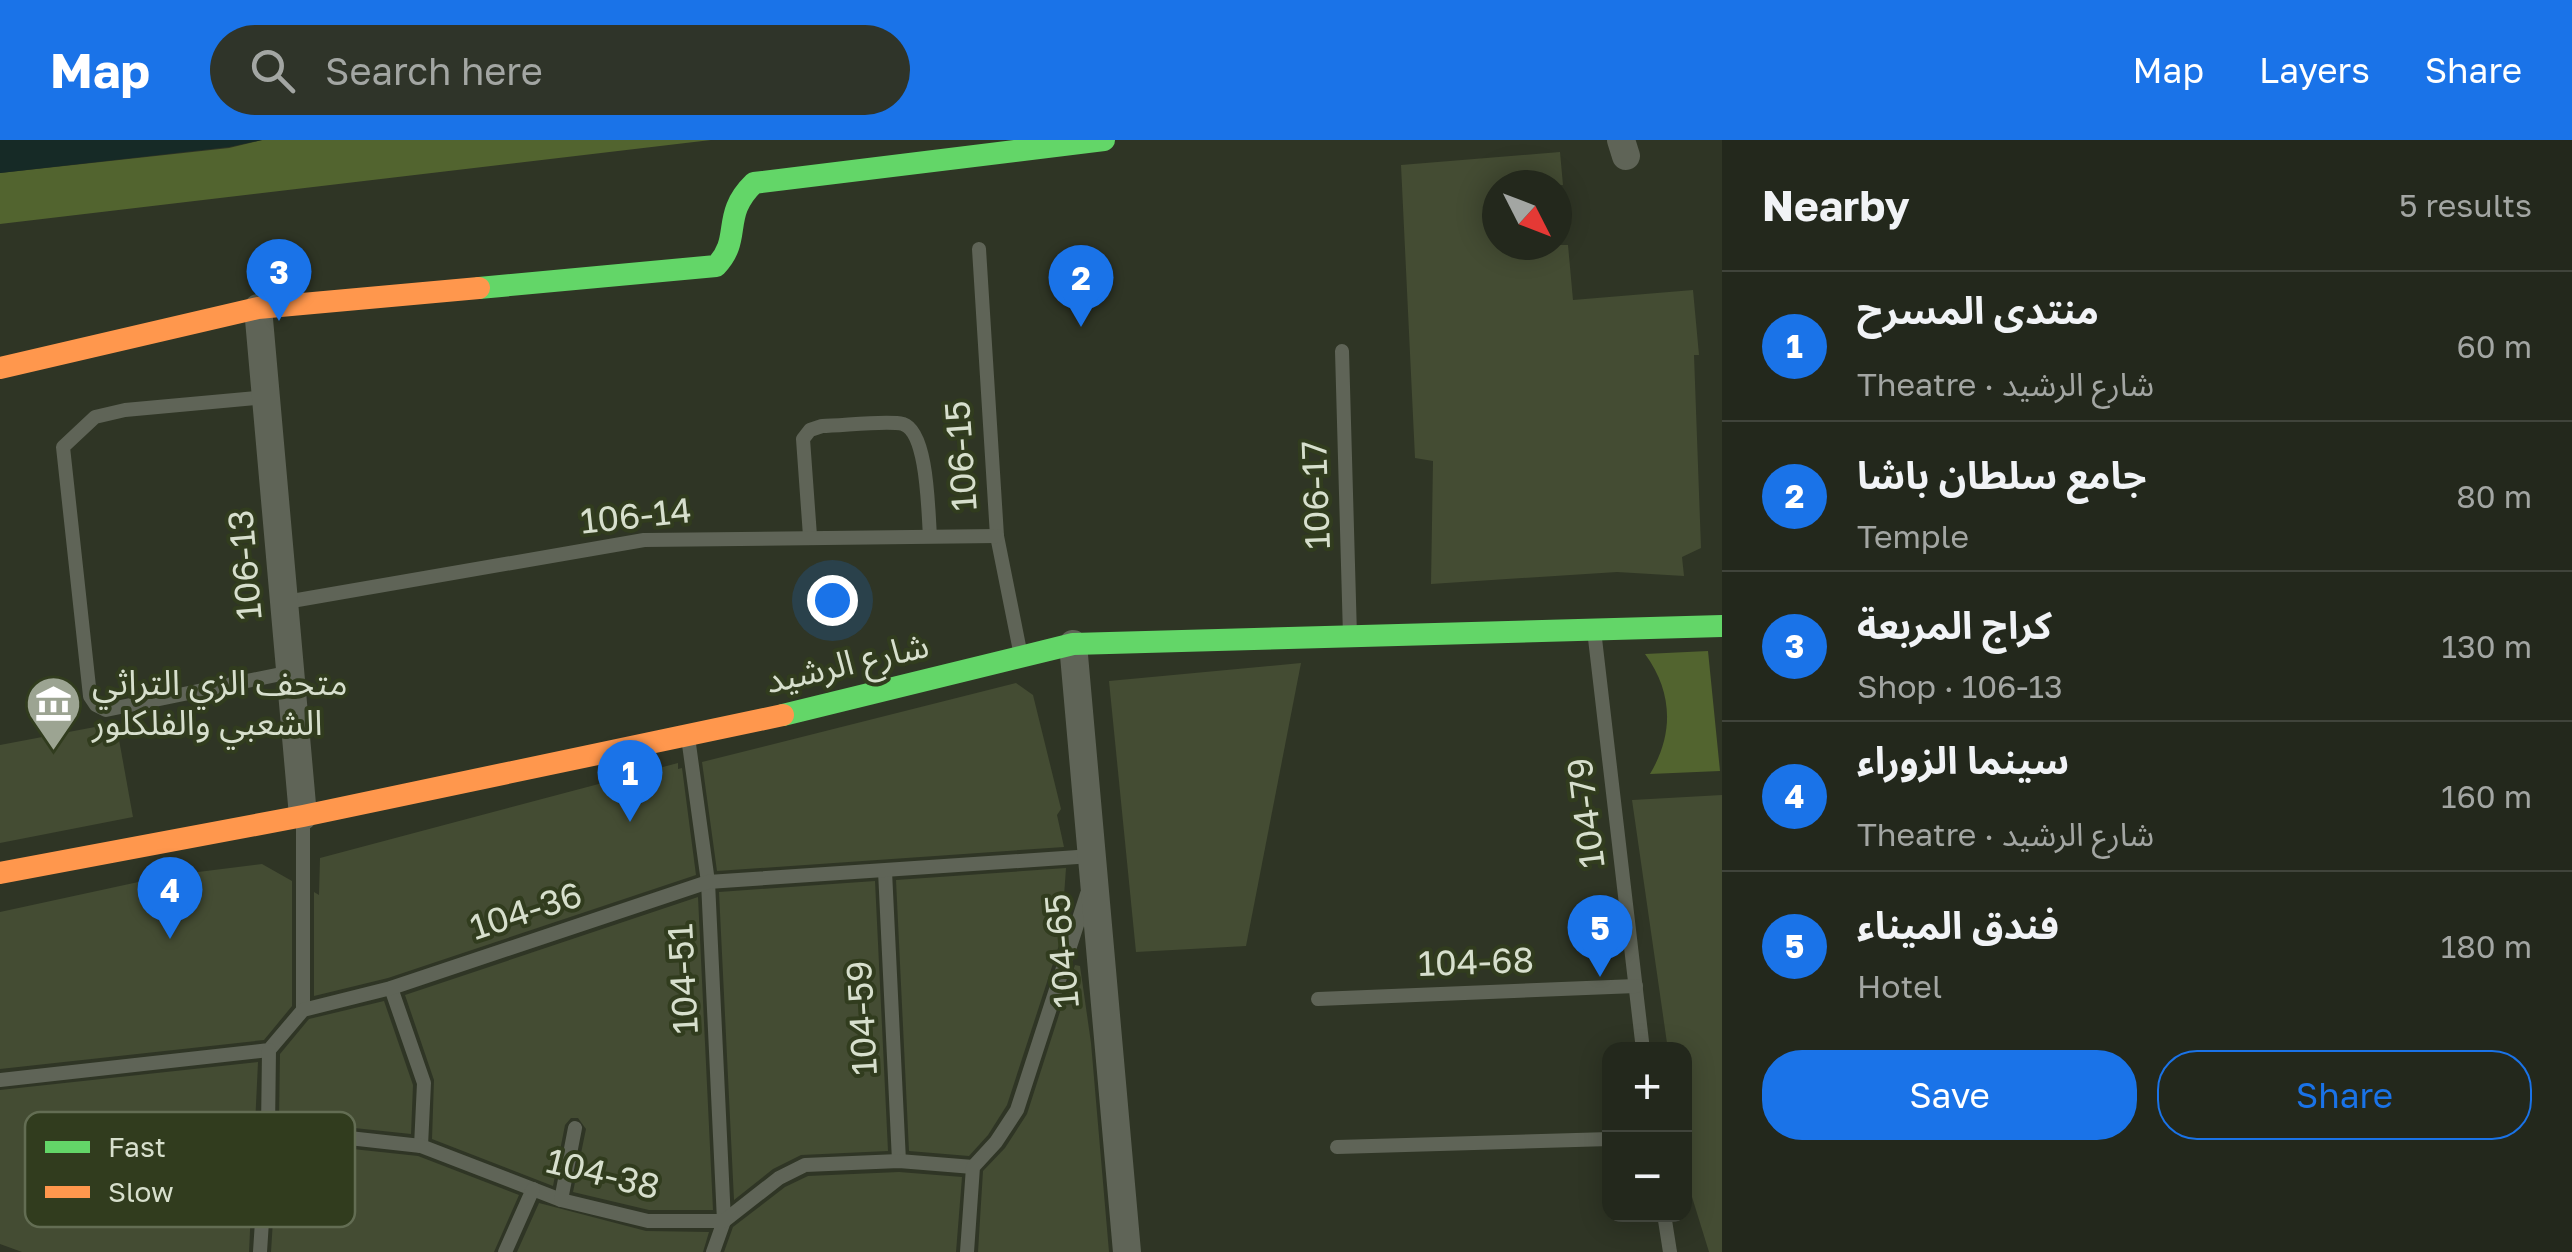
<!DOCTYPE html>
<html lang="en">
<head>
<meta charset="utf-8">
<style>
	:root { --surface:#23281c; --page:#2f3429; --text:#f1f3f6; --muted:#a3a6a3; --line:#40443b; --accent:#1a73e8 }
	body { margin:0; font-family:"Golos Text","Noto Sans Arabic",sans-serif; background:var(--page); color:var(--text) }
	.controls { position:absolute; right:30px; bottom:30px; display:grid; overflow:hidden; border-radius:20px; box-shadow:0 5px 25px #0003 }
	.controls button { width:90px; height:90px; display:grid; place-items:center; padding:0; border:0; border-bottom:2px solid var(--line); background:var(--surface); color:var(--text); font:50px sans-serif }
	.compass { position:absolute; left:1482px; top:30px; width:90px; height:90px; border-radius:50%; background:var(--surface); box-shadow:0 5px 25px #0003; rotate:132deg }
	.you { position:absolute; left:832px; top:460px; width:35px; height:35px; margin:-25px; border:8px solid #fff; border-radius:50%; background:#1a73e8; box-shadow:0 0 0 15px #1a73e833 }
	.badge { display:grid; place-items:center; width:65px; height:65px; border-radius:50%; background:var(--accent); color:#fff; font-size:32px; font-weight:700 }
	.pin { position:absolute; translate:-50% -82px; filter:drop-shadow(0 2px 5px #0008) }
	.pin::after { content:''; position:absolute; top:52px; width:35px; height:30px; background:inherit; clip-path:polygon(0 0,100% 0,50% 100%) }
	.list { margin:0; padding:0; list-style:none }
	h2 { display:flex; justify-content:space-between; align-items:center; height:130px; margin:0; padding:0 40px; font-size:42px }
	h2 small { font-size:32px; font-weight:400; color:var(--muted) }
	.list li { display:grid; grid-template-columns:65px 1fr auto; gap:30px; align-items:center; box-sizing:border-box; height:150px; padding:0 40px; border-top:2px solid var(--line) }
	.list b { display:block; font-size:38px; white-space:nowrap }
	.list p { margin:0; font-size:32px; white-space:nowrap; color:var(--muted) }
	.list em { font-size:32px; font-style:normal; color:var(--muted) }
	.actions { display:flex; gap:20px; padding:30px 40px }
	.actions a { flex:1; padding:22px 0; border:2px solid var(--accent); border-radius:40px; text-align:center; font-size:35px; color:var(--accent) }
	.actions .main { background:var(--accent); color:#fff }
	.icon { flex:none; width:55px; height:55px; fill:none; stroke:currentColor; stroke-width:2; stroke-linecap:round; stroke-linejoin:round }
	.map { position:relative; flex:none; width:1722px; height:1112px; overflow:hidden }
	header { display:flex; align-items:center; gap:60px; box-sizing:border-box; height:140px; padding:0 50px; background:var(--accent); color:#fff }
	header strong { font-size:48px }
	nav { display:flex; gap:55px; margin-inline-start:auto; font-size:35px }
	.search { width:700px; height:90px; background:var(--page); display:flex; align-items:center; gap:25px; box-sizing:border-box; padding:0 35px; border-radius:55px; color:var(--muted); font-size:38px }
	main { display:flex }
	aside { flex:1; background:var(--surface) }
	.map>svg:first-child { display:block }
	.green { fill:#52642f }
	.water { fill:#162a26 }
	.building { fill:#444c33 }
	.lines { fill:none; stroke-linecap:round; stroke-linejoin:round }
	.lane { stroke:#5f6457; stroke-width:14 }
	.street { stroke:#5f6457; stroke-width:28 }
	.fast { stroke:#63d668; stroke-width:22 }
	.slow { stroke:#ff974d; stroke-width:22 }
	.labels { text-anchor:middle; stroke-width:8; stroke-linejoin:round; paint-order:stroke }
	.street-label { font-size:35px; fill:#d7dfcd; stroke:#313c1e }
	.poi-label { font-size:35px; fill:#d7dfcd; stroke:#313c1e; text-anchor:start }
	.key { fill:#313c1e; stroke:#636d53; stroke-width:2.5 }
	.key-label { font-size:28px; fill:#d7dfcd }
</style>
</head>
<body>
<header>
<strong>Map</strong>
<div class="search"><svg class="icon" aria-label="search" viewBox="0 0 24 24"><circle cx="10" cy="10" r="6"/><path d="M15 15l6 6"/></svg>Search here</div>
<nav><a>Map</a><a>Layers</a><a>Share</a></nav>
</header>
<main>
<div class="map">
<svg width="1722" height="1112" viewBox="0 0 1722 1112">
	<rect width="100%" height="100%" fill="#2f3525"/>
	<g class="green">
		<polygon points="262,0 711,0 0,84 0,33 229,8"/>
		<path d="M1708,511L1720,631L1650,634C1674,594 1673,552 1645,514Z"/>
	</g>
	<polygon class="water" points="0,0 262,0 229,7 0,33"/>
	<g class="building">
		<polygon points="1560,12 1563,45 1497,45 1497,105 1568,105 1573,160 1693,150 1699,215 1694,215 1701,408 1682,417 1684,436 1617,432 1431,444 1433,321 1415,318 1401,25"/>
		<polygon points="1301,523 1246,806 1136,812 1109,541"/>
		<polygon points="1016,543 1033,555 1061,669 1057,675 1064,707 717,731 702,622"/>
		<polygon points="116,583 133,677 0,703 0,605"/>
		<polygon points="678,623 678,629 682,628 696,735 388,838 314,856 314,752 319,755 320,718"/>
		<polygon points="1722,655 1722,1112 1709,1112 1684,1031 1684,910 1668,910 1632,660"/>
		<polygon points="262,724 292,741 292,866 264,900 0,929 0,772 166,736"/>
		<polygon points="1066,728 1061,799 1007,965 988,995 969,1016 909,1011 896,740"/>
		<polygon points="875,741 888,1011 801,1015 773,1029 734,1060 719,752"/>
		<polygon points="698,757 713,1070 649,1070 573,1052 586,989 578,978 571,978 565,985 553,1046 432,999 434,940 405,855"/>
		<polygon points="1075,825 1080,826 1091,903 1109,1112 978,1112 983,1031 1005,1008 1027,974"/>
		<polygon points="384,861 413,945 411,994 279,980 280,914 309,879"/>
		<polygon points="258,922 249,1112 22,1112 0,1104 0,950"/>
		<polygon points="278,1001 418,1016 519,1055 494,1112 271,1112"/>
		<polygon points="899,1032 962,1037 956,1112 724,1112 733,1087 785,1047 808,1036"/>
		<polygon points="539,1063 646,1091 709,1092 703,1112 517,1112"/>
	</g>
	<g class="lines">
		<g class="lane">
			<polyline points="979,109 997,396 1021,516"/>
			<polyline points="1342,211 1350,496"/>
			<polyline points="267,257 125,270 95,277 63,307 90,556 96,565 106,570 291,532"/>
			<path d="M810,396L803,299L810,290L822,286C841,286 887,280 903,284C928,292 928,372 930,396"/>
			<polyline points="286,462 644,400 997,396"/>
			<polyline points="1594,490 1643,910"/>
			<polyline points="688,597 708,742 724,1081 713,1112"/>
			<polyline points="885,731 899,1021"/>
			<polyline points="391,848 424,943 421,1006"/>
			<polyline points="1318,859 1636,846"/>
			<polyline points="303,870 303,676"/>
			<polyline points="0,940 269,910 303,870 391,848 708,742 1092,716"/>
			<polyline points="268,989 421,1006 561,1060 648,1081 724,1081 779,1038 805,1025 899,1021 973,1027"/>
			<polyline points="1337,1007 1610,999"/>
			<polyline points="561,1060 575,988"/>
			<polyline points="1664,1074 1670,1112"/>
			<polyline points="260,1112 268,989 269,910"/>
			<polyline points="505,1112 533,1049"/>
			<polyline points="967,1112 973,1027 996,1002 1017,970 1087,754"/>
		</g>
		<g class="street">
			<polyline points="1621,0 1626,16"/>
			<polyline points="258,168 303,676"/>
			<polyline points="1073,504 1127,1112"/>
		</g>
		<g class="fast">
			<path d="M479,148L716,126C743,98 720,76 754,43L1104,0"/>
			<polyline points="783,575 1073,504 1722,486"/>
		</g>
		<g class="slow">
			<polyline points="0,228 258,168 479,148"/>
			<polyline points="0,733 303,676 783,575"/>
		</g>
	</g>
	<defs>
		<symbol id="museum-pin" viewBox="-11 -11 22 30"><path d="M0 17L-7.5 6A9.5 9.5 0 1 1 7.5 6Z" fill="#9ca492" stroke="#313c1e"/><path d="M0-6L6-3V-2H-6V-3ZM-5-1h2V3h-2ZM-1-1h2V3h-2ZM3-1h2V3H3ZM-6 4H6V6H-6Z" fill="#fff"/></symbol>
	</defs>
	<g fill-rule="evenodd">
		<use href="#museum-pin" x="22" y="532" width="63" height="86"/>
	</g>
	<g class="labels">
		<g class="street-label">
			<text transform="translate(961 316) rotate(-94)" y="12">106-15</text>
			<text transform="translate(1316 355) rotate(-92)" y="12">106-17</text>
			<text transform="translate(636 376) rotate(-6)" y="12">106-14</text>
			<text transform="translate(245 425) rotate(-95)" y="12">106-13</text>
			<text transform="translate(847 523) rotate(-13)" y="12">شارع الرشيد</text>
			<text transform="translate(1586 673) rotate(-97)" y="12">104-79</text>
			<text transform="translate(526 771) rotate(-18)" y="12">104-36</text>
			<text transform="translate(1062 811) rotate(-95)" y="12">104-65</text>
			<text transform="translate(1476 822) rotate(-2)" y="12">104-68</text>
			<text transform="translate(683 839) rotate(-93)" y="12">104-51</text>
			<text transform="translate(862 878) rotate(-93)" y="12">104-59</text>
			<text transform="translate(603 1034) rotate(14)" y="12">104-38</text>
		</g>
		<g class="poi-label">
			<text x="92" y="555">متحف الزي التراثي<tspan x="92" dy="40">الشعبي والفلكلور</tspan></text>
		</g>
	</g>
	<rect x="25" y="972" width="330" height="115" rx="15" class="key"/>
	<rect x="45" y="1001" width="45" height="12" fill="#63d668"/>
	<rect x="45" y="1046" width="45" height="12" fill="#ff974d"/>
	<g class="key-label">
		<text x="108" y="1017">Fast</text>
		<text x="108" y="1062">Slow</text>
	</g>
</svg>
<div class="controls">
<button>+</button>
<button>−</button>
</div>
<svg class="compass" viewBox="-18 -18 36 36"><path d="M0-13l5 13h-10z" fill="#e53935"/><path d="M0 13l5-13h-10z" fill="#a3a6a3"/></svg>
<div class="you"></div>
<div class="pin badge" style="left:630px;top:682px">1</div>
<div class="pin badge" style="left:1081px;top:187px">2</div>
<div class="pin badge" style="left:279px;top:181px">3</div>
<div class="pin badge" style="left:170px;top:799px">4</div>
<div class="pin badge" style="left:1600px;top:837px">5</div>
</div>
<aside>
<h2>Nearby<small>5 results</small></h2>
<ul class="list">
<li><span class="badge">1</span><div><b>منتدى المسرح</b><p>Theatre · شارع الرشيد</p></div><em>60 m</em></li>
<li><span class="badge">2</span><div><b>جامع سلطان باشا</b><p>Temple</p></div><em>80 m</em></li>
<li><span class="badge">3</span><div><b>كراج المربعة</b><p>Shop · 106-13</p></div><em>130 m</em></li>
<li><span class="badge">4</span><div><b>سينما الزوراء</b><p>Theatre · شارع الرشيد</p></div><em>160 m</em></li>
<li><span class="badge">5</span><div><b>فندق الميناء</b><p>Hotel</p></div><em>180 m</em></li>
</ul>
<div class="actions"><a class="main">Save</a><a>Share</a></div>
</aside>
</main>
</body>
</html>
